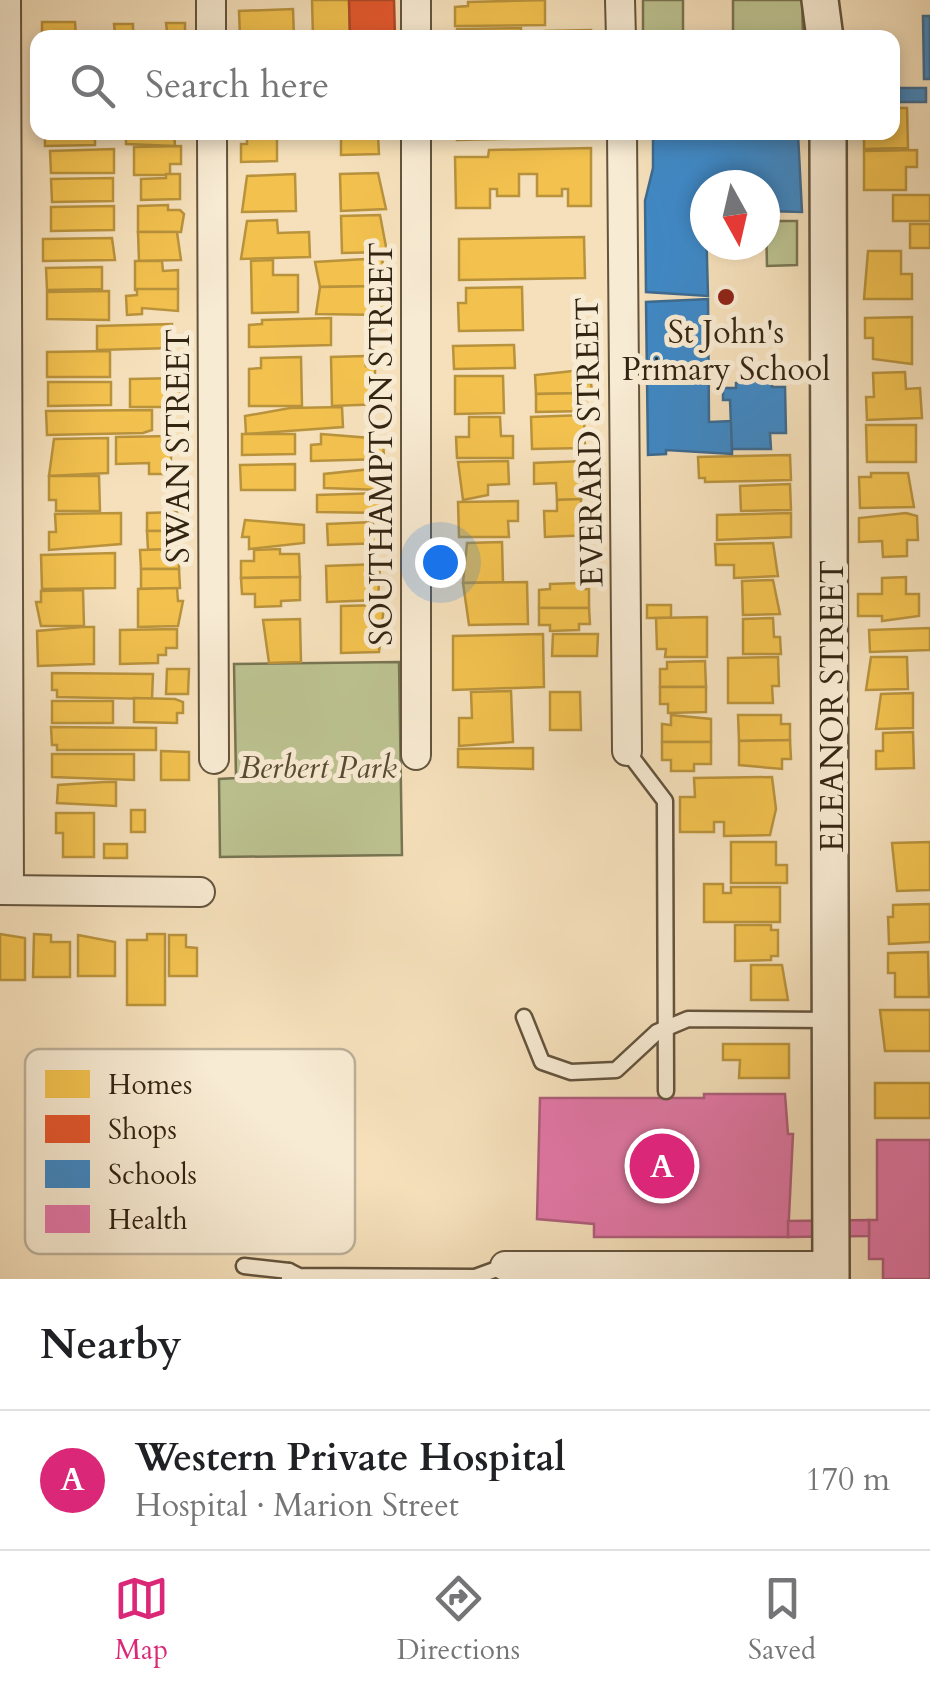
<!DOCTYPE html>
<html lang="en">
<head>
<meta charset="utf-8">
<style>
	:root { --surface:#fff; --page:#f6f6f6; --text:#202124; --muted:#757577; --line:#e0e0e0; --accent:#db2777 }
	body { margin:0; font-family:Cardo,serif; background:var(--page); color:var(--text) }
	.compass { position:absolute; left:690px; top:170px; width:90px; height:90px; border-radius:50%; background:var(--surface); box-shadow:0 5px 15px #0003; rotate:172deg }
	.you { position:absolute; left:440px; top:562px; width:35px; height:35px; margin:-25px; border:8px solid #fff; border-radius:50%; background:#1a73e8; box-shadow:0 0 0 15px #1a73e833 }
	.badge { display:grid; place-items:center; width:65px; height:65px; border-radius:50%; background:var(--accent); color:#fff; font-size:32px; font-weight:700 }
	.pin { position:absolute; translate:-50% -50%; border:5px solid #fff; box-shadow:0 2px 10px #0006 }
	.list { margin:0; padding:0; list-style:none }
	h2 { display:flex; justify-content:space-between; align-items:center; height:130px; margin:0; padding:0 40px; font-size:42px }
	h2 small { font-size:32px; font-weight:400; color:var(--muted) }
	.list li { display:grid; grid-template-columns:65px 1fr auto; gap:30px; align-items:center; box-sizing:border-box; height:140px; padding:0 40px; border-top:2px solid var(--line) }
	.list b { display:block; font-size:38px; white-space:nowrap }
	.list p { margin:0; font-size:32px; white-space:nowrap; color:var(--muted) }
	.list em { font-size:32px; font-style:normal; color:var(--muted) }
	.icon { flex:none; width:55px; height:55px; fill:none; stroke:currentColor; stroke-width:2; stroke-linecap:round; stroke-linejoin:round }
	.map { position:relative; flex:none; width:930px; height:1279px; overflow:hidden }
	.search { position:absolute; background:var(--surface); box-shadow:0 5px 15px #0003; left:30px; right:30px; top:30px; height:110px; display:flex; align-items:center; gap:25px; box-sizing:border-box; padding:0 35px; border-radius:20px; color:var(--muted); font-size:38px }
	.sheet { height:270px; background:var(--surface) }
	nav { display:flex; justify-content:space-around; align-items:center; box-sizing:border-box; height:140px; border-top:2px solid var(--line); background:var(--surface); font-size:28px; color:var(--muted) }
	nav a { display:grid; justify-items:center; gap:5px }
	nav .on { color:var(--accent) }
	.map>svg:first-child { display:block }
	.green { fill:#bcc290; stroke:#787452; stroke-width:2.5 }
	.homes { fill:#f2c14e; stroke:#b9923c; stroke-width:2.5 }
	.shops { fill:#e4572e; stroke:#af4826; stroke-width:2.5 }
	.schools { fill:#3f88c5; stroke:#3c6a90; stroke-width:2.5 }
	.health { fill:#e377a8; stroke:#ae5e7b; stroke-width:2.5 }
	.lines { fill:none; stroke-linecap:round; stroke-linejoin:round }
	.service-casing { stroke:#64543d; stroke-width:19 }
	.minor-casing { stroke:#64543d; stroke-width:32 }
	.tertiary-casing { stroke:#64543d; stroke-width:40 }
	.service { stroke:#f8ebd3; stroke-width:14 }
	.minor { stroke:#f8ebd3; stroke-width:28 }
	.tertiary { stroke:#f8ebd3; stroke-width:35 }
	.poi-dot { fill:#8f2418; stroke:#f8ebd3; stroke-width:4 }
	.labels { text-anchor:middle; stroke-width:10; stroke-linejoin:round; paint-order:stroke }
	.poi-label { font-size:32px; fill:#342513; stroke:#f8ebd3 }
	.street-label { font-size:32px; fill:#342513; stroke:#f8ebd3 }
	.park-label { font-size:32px; font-style:italic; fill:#564c32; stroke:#f8ebd3 }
	.key { fill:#f8ebd3; stroke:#bdb099; stroke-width:2.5 }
	.key-label { font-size:28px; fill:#342513 }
</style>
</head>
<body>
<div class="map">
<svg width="930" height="1279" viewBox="0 0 930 1279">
	<rect width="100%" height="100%" fill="#f5e0bb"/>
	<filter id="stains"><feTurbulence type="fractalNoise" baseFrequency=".002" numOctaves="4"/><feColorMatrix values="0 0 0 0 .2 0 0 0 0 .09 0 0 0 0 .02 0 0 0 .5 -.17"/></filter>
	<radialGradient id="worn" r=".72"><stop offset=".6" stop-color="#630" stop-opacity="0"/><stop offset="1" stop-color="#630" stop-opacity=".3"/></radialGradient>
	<g class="green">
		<rect x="643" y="0" width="40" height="37"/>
		<polygon points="733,0 802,0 803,37 733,37"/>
		<polygon points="766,221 797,221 797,265 767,266"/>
		<polygon points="399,662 402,855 220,857 219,779 236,778 234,664"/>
	</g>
	<g class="homes">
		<polygon points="312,0 349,0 350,38 313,38"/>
		<polygon points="545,0 545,25 455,26 455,7 468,6 468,2"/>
		<polygon points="293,9 294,38 240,38 239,11"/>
		<polygon points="42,22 75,22 76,38 42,38"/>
		<polygon points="166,23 185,23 185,38 138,38 138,32 167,31"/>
		<polygon points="114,24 133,24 133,38 87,38 86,33 115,33"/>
		<polygon points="521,28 521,38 457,38 457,29"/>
		<polygon points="591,30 591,38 546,38 545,31"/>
		<polygon points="892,108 907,108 908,148 864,149 864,136 858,132 892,132"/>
		<polygon points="45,132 95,132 95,145 45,146"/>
		<polygon points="126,132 174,132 175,146 126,144"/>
		<polygon points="247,132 277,132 277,161 241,162 241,144 247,144"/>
		<polygon points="341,132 385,132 385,135 378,135 379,154 341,155"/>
		<polygon points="457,132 538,132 538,138 457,140"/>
		<polygon points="181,146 181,164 170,164 170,175 134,175 134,147"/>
		<polygon points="591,148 591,206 568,206 568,189 562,189 562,196 537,196 537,174 519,174 519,196 497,196 497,189 490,189 490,208 456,208 455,157 488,157 489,150"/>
		<polygon points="114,149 114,173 51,173 50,151"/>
		<polygon points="917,150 917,167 906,167 906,190 864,190 864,151"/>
		<polygon points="378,173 386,209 341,211 340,174"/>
		<polygon points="166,174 180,174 180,199 141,200 141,179 166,178"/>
		<polygon points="295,174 296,211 242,212 247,176"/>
		<polygon points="113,178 113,201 52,202 51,179"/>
		<rect x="893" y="195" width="37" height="26"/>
		<polygon points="168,205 168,210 180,210 184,214 181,232 138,232 138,206"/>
		<polygon points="114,206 114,230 51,231 51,207"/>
		<polygon points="380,215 387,252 342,253 341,216"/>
		<polygon points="277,220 278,233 309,232 310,257 241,259 247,221"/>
		<rect x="910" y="224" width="20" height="24"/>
		<polygon points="138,232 177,232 181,260 139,261"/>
		<polygon points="584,237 585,278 459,280 459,239"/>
		<polygon points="112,238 115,260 43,261 43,239"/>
		<polygon points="868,251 901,251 901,274 912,274 912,299 864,299"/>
		<polygon points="382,258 386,286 320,287 315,262"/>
		<polygon points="273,260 273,275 298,275 298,312 252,313 251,261"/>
		<polygon points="135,261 162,261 163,271 178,270 178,289 135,290"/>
		<polygon points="102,267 102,289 47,290 46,268"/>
		<polygon points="386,286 384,315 316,314 320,287"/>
		<polygon points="522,287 523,330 459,331 458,303 466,303 466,288"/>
		<polygon points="137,289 178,289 178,311 142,308 142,314 127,315 126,296 137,295"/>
		<polygon points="109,291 109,320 47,319 47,292"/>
		<polygon points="912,317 912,364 873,359 873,338 865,338 865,318"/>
		<polygon points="331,318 331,345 249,347 249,325 262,324 262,320"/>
		<polygon points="172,324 173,348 97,350 97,326"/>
		<polygon points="514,345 515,368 454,369 453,346"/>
		<polygon points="110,351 110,377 47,377 47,352"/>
		<polygon points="365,356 366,366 375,365 375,386 383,386 383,404 332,406 331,357"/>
		<polygon points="301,357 302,406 249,406 249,369 261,368 261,358"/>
		<polygon points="583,370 583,383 591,383 592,393 536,394 535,375"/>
		<polygon points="905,372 906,389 920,388 922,418 867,420 866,397 874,397 873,373"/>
		<polygon points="455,376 503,376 504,413 455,414"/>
		<polygon points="180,378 181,407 130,407 130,379"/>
		<polygon points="48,382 111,382 111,405 48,406"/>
		<polygon points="586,393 586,411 536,412 536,394"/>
		<polygon points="342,407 343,427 246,434 245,416 290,408"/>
		<polygon points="152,410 152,430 143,433 47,435 46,411"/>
		<polygon points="584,415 585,448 532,449 531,417"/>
		<polygon points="469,417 500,417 501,436 513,436 513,458 457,458 456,437 469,437"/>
		<polygon points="866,425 916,425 916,462 867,462"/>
		<polygon points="242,434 295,434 295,454 242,455"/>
		<polygon points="321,434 383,439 384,459 311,461 311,445 321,444"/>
		<polygon points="171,436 171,474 149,474 149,463 116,464 116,437"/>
		<polygon points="108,438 108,473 49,476 54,439"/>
		<polygon points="790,455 791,480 705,482 705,478 699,478 698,457"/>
		<polygon points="508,461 509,484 488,485 488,495 463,500 458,462"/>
		<polygon points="584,461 581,499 557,500 556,483 534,484 534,463"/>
		<polygon points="295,464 295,490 241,490 240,465"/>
		<polygon points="381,468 382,490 324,488 324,474"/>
		<polygon points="871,473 908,473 914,507 860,508 859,477 871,477"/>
		<polygon points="49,476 99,476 100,511 56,511 56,500 49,500"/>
		<polygon points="790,484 791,510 741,511 740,486"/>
		<polygon points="381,493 382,513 317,512 317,495"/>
		<polygon points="581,499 581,510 591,510 592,535 545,537 544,511 557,511 557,500"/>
		<polygon points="518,501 518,521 508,521 509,537 459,537 458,502"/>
		<polygon points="177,512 180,531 147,531 147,513"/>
		<polygon points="121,513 121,544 49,550 49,532 56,532 55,514"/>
		<polygon points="791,513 791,537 717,540 717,515"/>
		<polygon points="906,513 917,516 918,540 907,540 907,556 883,557 882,541 859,542 859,518"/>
		<polygon points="245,520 304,525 304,543 249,549 249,537 242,537"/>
		<polygon points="373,522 373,527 381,527 381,543 328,545 327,524"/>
		<polygon points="147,531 180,531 177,549 148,550"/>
		<polygon points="502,542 503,582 463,583 467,543"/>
		<polygon points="773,543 778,576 734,578 734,565 716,565 715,544"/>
		<polygon points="179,549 179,569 141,569 140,550"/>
		<polygon points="280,549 280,554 299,554 300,577 241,578 241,561 254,561 254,550"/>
		<polygon points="115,553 115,588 42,589 41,555"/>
		<polygon points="380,564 378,600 327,602 326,566"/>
		<polygon points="141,569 179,569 180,588 141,589"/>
		<polygon points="300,577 300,600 281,601 281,606 255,607 255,594 242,594 241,578"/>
		<polygon points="906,577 906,594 919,594 919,616 882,621 882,616 858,616 858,594 882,594 882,578"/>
		<polygon points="773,580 780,614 743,615 742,581"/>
		<polygon points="527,582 528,624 469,625 463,583"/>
		<polygon points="578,583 579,589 589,589 589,608 539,608 539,590 550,589 550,584"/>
		<polygon points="177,588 178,601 183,601 178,626 138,627 138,589"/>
		<polygon points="83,590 84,626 41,626 36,602 41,602 41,591"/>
		<polygon points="384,605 379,652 341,653 341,606"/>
		<rect x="647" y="605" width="24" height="13"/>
		<polygon points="539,608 589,608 590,624 579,624 579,630 550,631 550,625 539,625"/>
		<polygon points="707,617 707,657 665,657 666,649 657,649 656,618"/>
		<polygon points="773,618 774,637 780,637 781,654 743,654 743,619"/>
		<polygon points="300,619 301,662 269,663 263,620"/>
		<polygon points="82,627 94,627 94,664 38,666 37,631"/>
		<polygon points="930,628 930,650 870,652 869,630"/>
		<polygon points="177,629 177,648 166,648 166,655 158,655 158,663 120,664 120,630"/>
		<polygon points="543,634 544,687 453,690 453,636"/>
		<polygon points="553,634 598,634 597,656 552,656"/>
		<polygon points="778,657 779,686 772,686 773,703 728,703 728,658"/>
		<polygon points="871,657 907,657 908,689 866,690"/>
		<polygon points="705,661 706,687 660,687 660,669 667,669 667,662"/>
		<polygon points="167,669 189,669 188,694 166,694"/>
		<polygon points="52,673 153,674 152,699 57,697 57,690 52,690"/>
		<polygon points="660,687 706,687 706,712 668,713 668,704 660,704"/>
		<polygon points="511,691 513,742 459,746 459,718 472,718 471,692"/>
		<polygon points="550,692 580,692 581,730 550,730"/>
		<polygon points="913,693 913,728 876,729 881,694"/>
		<polygon points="134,698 175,699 183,702 183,713 177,713 177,723 134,722"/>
		<rect x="52" y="701" width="61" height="22"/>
		<polygon points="671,715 711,719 711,742 662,742 662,724 671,725"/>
		<polygon points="738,715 781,715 781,724 790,724 790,740 739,741"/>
		<polygon points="51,727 156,728 156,750 57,750 57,745 52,745"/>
		<polygon points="913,732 914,768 876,769 876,751 883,751 883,733"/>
		<polygon points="790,740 791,759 782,759 782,769 739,765 739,741"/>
		<polygon points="662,742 711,742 711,764 694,764 694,771 671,771 671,760 662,760"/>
		<polygon points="533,748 533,769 458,767 458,749"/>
		<polygon points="161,751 189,752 189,780 161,780"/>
		<polygon points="52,754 134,754 134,780 52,777"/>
		<polygon points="772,777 776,809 770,835 724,836 724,822 714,822 714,832 680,832 680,797 695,797 694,778"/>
		<polygon points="104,782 116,782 116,806 57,803 58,785"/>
		<rect x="131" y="810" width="14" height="22"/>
		<polygon points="56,813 94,813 94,857 63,857 63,833 56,833"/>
		<polygon points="731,842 776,842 776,865 787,865 787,883 731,883"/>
		<polygon points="930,842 930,890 897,891 892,843"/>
		<rect x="104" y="844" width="23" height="14"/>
		<polygon points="704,884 723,884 723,893 731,893 731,887 780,887 780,922 704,922"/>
		<polygon points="930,904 930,942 889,944 888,917 893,917 893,905"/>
		<polygon points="735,925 771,925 771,930 778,930 778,956 771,956 771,960 735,961"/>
		<polygon points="0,934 25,938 25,980 0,980"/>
		<polygon points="34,934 51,935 51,942 70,942 70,977 33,977"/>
		<polygon points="147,934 165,934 165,1005 127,1005 127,940 147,940"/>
		<polygon points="78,935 115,942 115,976 78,976"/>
		<polygon points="169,935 186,935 186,947 197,948 197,976 169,976"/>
		<polygon points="928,952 929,997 895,997 895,973 888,973 888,953"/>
		<polygon points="751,965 782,965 788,1000 751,1000"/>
		<polygon points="880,1010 930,1010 930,1051 885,1051"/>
		<polygon points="723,1044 789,1044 789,1078 739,1078 740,1060 723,1060"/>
		<rect x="875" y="1083" width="55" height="35"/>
	</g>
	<polygon class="shops" points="349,0 394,0 395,38 350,38"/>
	<g class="schools">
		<polygon points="923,16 930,16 930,79 924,79"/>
		<rect x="899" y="88" width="27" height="14"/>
		<polygon points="665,132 798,134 802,212 765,211 765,185 705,185 708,296 646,292 645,201 653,168 653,138 665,138"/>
		<polygon points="708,299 709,422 732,421 732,454 666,450 666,454 648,455 646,302"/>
		<polygon points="754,378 772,382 772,387 785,387 786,433 770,433 771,449 732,449 730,400 723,400 723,388 736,388 736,383"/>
	</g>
	<g class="health">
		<polygon points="704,1094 785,1094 788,1134 793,1134 788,1237 594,1237 594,1224 537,1219 540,1098 704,1098"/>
		<polygon points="877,1140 930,1140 930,1279 883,1279 883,1259 869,1259 869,1220 877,1220"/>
		<polygon points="869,1220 869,1236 788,1237 788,1221"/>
	</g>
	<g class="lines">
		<defs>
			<g id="service">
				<polyline points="627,751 665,801 666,1091"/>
				<polyline points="524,1017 542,1062 571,1072 616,1070 657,1032 688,1019 831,1020"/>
				<polyline points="244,1266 289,1271"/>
				<polyline points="289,1279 289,1271 299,1276 475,1277 505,1266"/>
			</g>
			<g id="minor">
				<polyline points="6,0 9,890"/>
				<polyline points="211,0 211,38"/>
				<polyline points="620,0 621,38"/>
				<polyline points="416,38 416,0"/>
				<polyline points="212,132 214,759"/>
				<polyline points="622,132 627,751"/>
				<polyline points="416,755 416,132"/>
				<polyline points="0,890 200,892"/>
				<polyline points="505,1266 831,1266"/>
			</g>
			<g id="tertiary">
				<polyline points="820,0 825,38"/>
				<polyline points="828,132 831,1279"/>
			</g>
		</defs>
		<use href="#service" class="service-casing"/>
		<use href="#minor" class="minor-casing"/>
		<use href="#tertiary" class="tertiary-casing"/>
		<use href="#service" class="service"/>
		<use href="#minor" class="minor"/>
		<use href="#tertiary" class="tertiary"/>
	</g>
	<circle class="poi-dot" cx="726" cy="297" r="10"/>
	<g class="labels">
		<g class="poi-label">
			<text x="726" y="343">St John's<tspan x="726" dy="37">Primary School</tspan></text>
		</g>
		<g class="street-label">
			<text transform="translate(589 442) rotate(-91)" y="11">EVERARD STREET</text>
			<text transform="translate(381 444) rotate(-90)" y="11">SOUTHAMPTON STREET</text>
			<text transform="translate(178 446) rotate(-90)" y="11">SWAN STREET</text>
			<text transform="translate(832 706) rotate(-90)" y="11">ELEANOR STREET</text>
		</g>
		<g class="park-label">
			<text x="318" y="778">Berbert Park</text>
		</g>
	</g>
	<rect x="25" y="1049" width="330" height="205" rx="15" class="key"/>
	<rect x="45" y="1070" width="45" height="28" fill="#f2c14e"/>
	<rect x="45" y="1115" width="45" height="28" fill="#e4572e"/>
	<rect x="45" y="1160" width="45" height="28" fill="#3f88c5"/>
	<rect x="45" y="1205" width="45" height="28" fill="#e377a8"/>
	<g class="key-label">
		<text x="108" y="1094">Homes</text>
		<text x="108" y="1139">Shops</text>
		<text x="108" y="1184">Schools</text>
		<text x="108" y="1229">Health</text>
	</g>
	<rect width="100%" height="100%" filter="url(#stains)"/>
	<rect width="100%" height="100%" fill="url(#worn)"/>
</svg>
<svg class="compass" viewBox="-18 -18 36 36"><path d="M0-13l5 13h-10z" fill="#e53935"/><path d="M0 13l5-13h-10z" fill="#757577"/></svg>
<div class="you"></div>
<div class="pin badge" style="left:662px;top:1166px">A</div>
<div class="search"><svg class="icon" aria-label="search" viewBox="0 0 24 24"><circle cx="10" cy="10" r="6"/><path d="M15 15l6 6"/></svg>Search here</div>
</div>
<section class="sheet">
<h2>Nearby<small></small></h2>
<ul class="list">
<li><span class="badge">A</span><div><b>Western Private Hospital</b><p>Hospital · Marion Street</p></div><em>170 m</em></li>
</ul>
</section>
<nav>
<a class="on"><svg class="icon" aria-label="map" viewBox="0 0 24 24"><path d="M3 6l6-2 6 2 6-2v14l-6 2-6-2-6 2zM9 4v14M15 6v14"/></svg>Map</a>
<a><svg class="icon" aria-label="directions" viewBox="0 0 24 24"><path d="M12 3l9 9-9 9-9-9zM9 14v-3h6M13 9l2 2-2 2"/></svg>Directions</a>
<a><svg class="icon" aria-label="saved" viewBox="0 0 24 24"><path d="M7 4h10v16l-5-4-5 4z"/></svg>Saved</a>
</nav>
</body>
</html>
